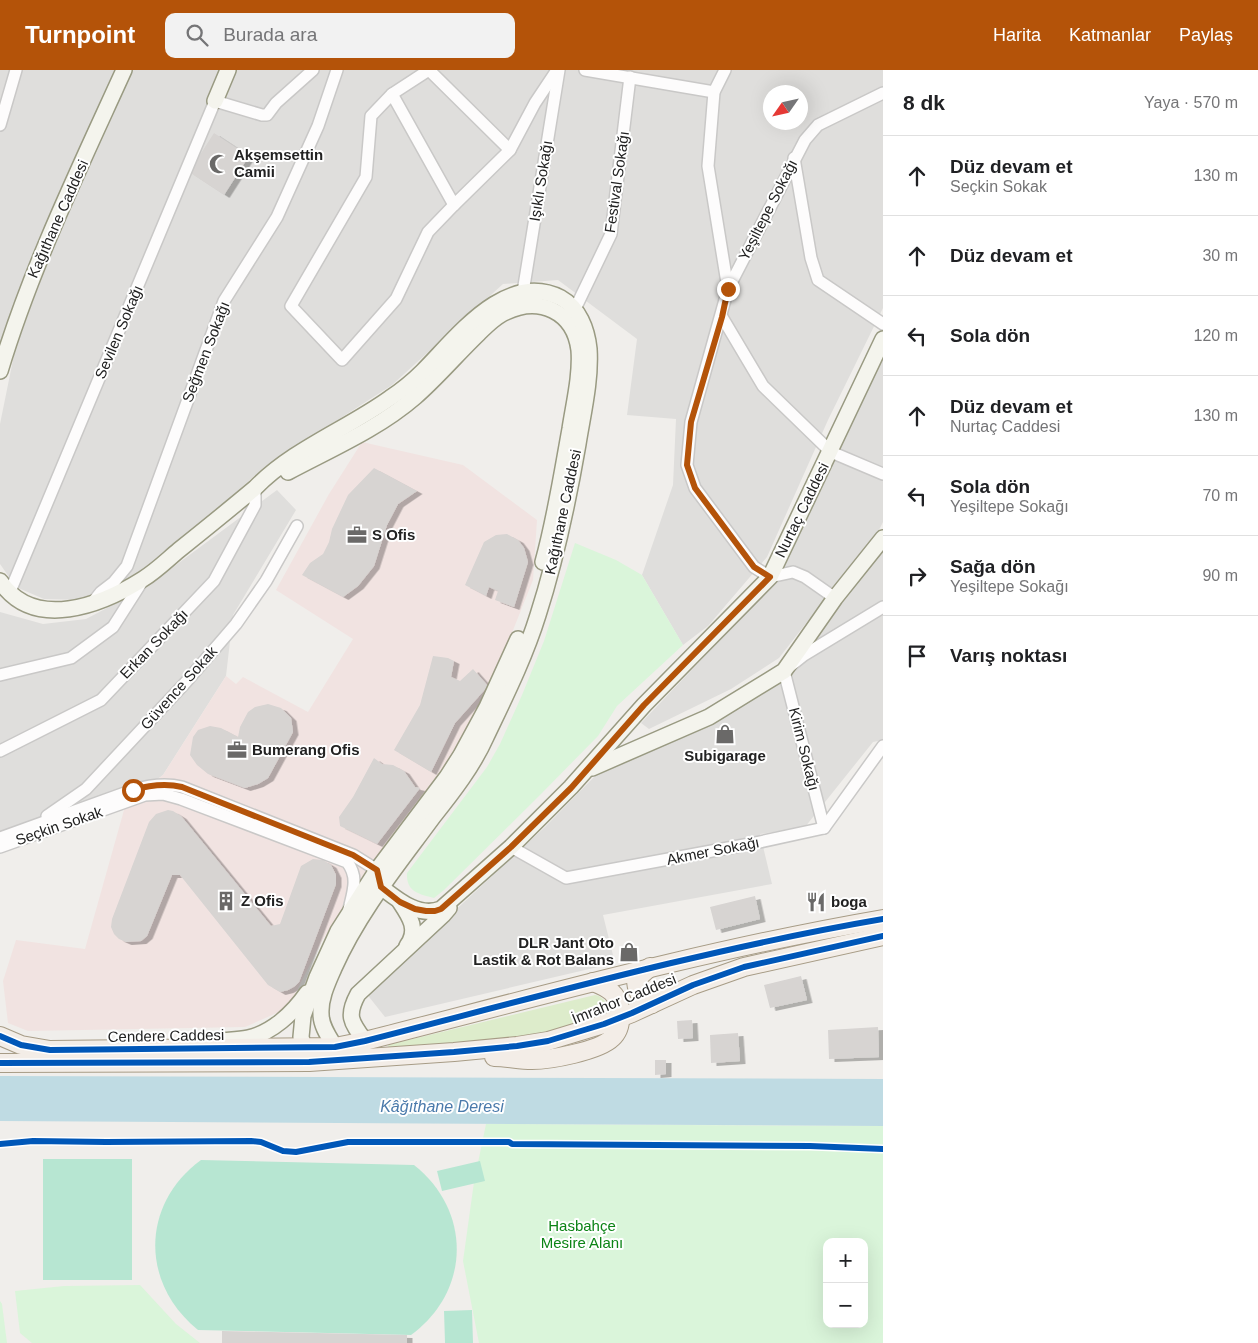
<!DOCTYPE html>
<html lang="tr">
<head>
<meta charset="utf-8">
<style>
	:root { --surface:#fff; --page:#f2f2f2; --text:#202124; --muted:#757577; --line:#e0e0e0; --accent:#b45309 }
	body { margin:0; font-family:Arial,sans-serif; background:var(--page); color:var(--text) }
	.controls { position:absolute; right:15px; bottom:15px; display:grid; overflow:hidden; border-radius:10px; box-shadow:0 5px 20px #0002 }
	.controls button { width:45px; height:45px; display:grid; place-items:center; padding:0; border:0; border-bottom:1px solid var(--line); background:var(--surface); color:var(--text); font:25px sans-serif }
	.compass { position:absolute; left:763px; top:15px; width:45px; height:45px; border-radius:50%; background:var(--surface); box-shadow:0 5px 20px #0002; rotate:236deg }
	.stop { position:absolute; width:15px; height:15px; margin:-11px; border:4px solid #b45309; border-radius:50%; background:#fff }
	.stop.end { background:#b45309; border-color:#fff; box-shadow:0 1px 5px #0008 }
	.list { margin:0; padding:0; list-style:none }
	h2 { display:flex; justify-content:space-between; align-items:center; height:65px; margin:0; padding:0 20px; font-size:21px }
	h2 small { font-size:16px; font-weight:400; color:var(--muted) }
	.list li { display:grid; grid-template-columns:32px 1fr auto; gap:15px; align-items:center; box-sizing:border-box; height:80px; padding:0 20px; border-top:1px solid var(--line) }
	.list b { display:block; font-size:19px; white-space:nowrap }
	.list p { margin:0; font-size:16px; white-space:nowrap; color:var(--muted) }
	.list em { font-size:16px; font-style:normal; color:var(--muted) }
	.icon { flex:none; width:28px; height:28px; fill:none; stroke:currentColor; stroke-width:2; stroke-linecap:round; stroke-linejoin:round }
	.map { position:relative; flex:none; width:883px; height:1273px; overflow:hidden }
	header { display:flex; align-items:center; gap:30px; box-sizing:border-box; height:70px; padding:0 25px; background:var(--accent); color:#fff }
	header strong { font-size:24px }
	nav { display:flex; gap:28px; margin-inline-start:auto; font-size:18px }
	.search { width:350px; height:45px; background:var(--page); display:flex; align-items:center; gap:12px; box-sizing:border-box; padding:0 18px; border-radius:10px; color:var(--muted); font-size:19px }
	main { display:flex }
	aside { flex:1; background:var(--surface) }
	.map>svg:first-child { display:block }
	.residential { fill:#dfdedc; fill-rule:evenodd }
	.commercial { fill:#f1e3e1 }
	.grass { fill:#ddeccb }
	.park { fill:#daf5da; fill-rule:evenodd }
	.pitch { fill:#b7e6d2 }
	.water { fill:#bfdbe3 }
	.building { fill:#d7d4d2; filter:url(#shadow) }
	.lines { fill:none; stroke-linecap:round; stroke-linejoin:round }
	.street-casing { stroke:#c9c8c7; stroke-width:14 }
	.secondary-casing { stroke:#999a82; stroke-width:18 }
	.primary-casing { stroke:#a79c86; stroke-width:20 }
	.street { stroke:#fdfcfc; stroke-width:11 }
	.secondary { stroke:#f4f4ed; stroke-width:15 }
	.primary { stroke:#f3ede7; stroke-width:18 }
	.cycleway-casing { stroke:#fff; stroke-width:9 }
	.cycleway { stroke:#0057b8; stroke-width:6 }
	.route { stroke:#b45309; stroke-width:6 }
	.labels { text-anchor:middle; stroke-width:4; stroke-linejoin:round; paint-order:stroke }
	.poi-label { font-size:15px; font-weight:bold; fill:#222; stroke:#fff; text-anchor:start }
	.street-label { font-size:15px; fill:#222; stroke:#fff }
	.park-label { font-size:15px; fill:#0c8416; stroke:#fff }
	.water-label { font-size:16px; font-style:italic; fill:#4a7aab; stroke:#fff }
</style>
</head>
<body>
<header>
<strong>Turnpoint</strong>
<div class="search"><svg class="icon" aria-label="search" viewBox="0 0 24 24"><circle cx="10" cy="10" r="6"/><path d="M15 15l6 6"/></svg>Burada ara</div>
<nav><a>Harita</a><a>Katmanlar</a><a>Paylaş</a></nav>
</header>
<main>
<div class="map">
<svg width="883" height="1273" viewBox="0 0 883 1273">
	<defs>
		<filter id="shadow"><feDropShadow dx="5.5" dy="3" stdDeviation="0" flood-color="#0004"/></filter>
	</defs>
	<rect width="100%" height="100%" fill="#f0eeeb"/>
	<g class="residential">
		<polygon points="0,0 116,0 18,224 0,285"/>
		<path d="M133,0H883V238L828,350L767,487L708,556L683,575L642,505L673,415L676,349L627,345L637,269L558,210L503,214L392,315L263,398L191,463L128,513L83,530L44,529L16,517L0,494V354L15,280L64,147ZM770,22H800V52H770Z"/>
		<polygon points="883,284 883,452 880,458 779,588 731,619 649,659 641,653 772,516"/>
		<polygon points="277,420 296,440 233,545 226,606 163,705 126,733 0,777 0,542 43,554 86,549 145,518"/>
		<polygon points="883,476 883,670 873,672 805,757 760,764 772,814 603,845 615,893 385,947 366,923 545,757 595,706 721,648 789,606 842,527"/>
	</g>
	<polygon class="commercial" points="362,372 463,395 537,450 533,510 492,613 464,664 434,712 362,807 322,871 288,938 245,957 28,961 8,953 3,911 16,870 85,879 126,733 163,705 226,606 236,614 243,607 308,642 353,569 276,520 329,424"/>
	<path class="grass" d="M595,925C604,926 610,936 606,945L548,963L520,968L389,978L388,975Z"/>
	<g class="park">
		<path d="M575,473L616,490L642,505L683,575L617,636L598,666L542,723L444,820L434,828C419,824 406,822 407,803L487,697L500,674L522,625L544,571Z"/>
		<path d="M486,1054L883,1056V1273H479L463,1191L474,1112ZM827,1172H864V1254H827Z"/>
		<polygon points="140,1215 176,1254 200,1273 32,1273 20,1263 15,1221 64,1216"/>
		<polygon points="0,1231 2,1234 7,1273 0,1273"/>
	</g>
	<g class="pitch">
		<rect x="43" y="1089" width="89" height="121"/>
		<path d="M201,1090L414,1095C472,1141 471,1221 411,1265L198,1260C140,1213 141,1134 201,1090Z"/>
		<polygon points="480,1091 485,1111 442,1121 437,1101"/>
		<polygon points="472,1240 473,1273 445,1273 444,1241"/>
	</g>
	<polygon class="water" points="0,1006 883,1009 883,1056 0,1051"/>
	<g class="building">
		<polygon points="214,63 249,86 224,125 189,102"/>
		<polygon points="374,398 417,421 398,434 387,455 374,496 358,516 343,527 302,505 310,493 323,484 329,472 332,459 348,425"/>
		<polygon points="507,464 518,470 524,478 528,492 514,537 495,530 498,521 489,517 486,526 465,515 484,472 496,465"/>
		<polygon points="433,586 448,588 454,591 451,607 460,611 473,599 488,616 455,653 431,702 394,680 420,635"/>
		<polygon points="268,634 281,638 291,648 293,662 268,708 258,714 245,718 208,704 197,695 190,685 193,667 198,660 210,656 221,658 238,667 240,657 248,642 255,637"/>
		<polygon points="374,688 382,694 393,695 404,701 415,717 420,718 377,774 340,756 339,747 353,727"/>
		<polygon points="168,740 173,741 181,746 271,856 280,854 301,796 313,789 323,790 331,795 336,805 336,814 299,912 295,916 288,920 280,922 268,915 180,805 172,805 147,866 141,871 126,872 119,869 114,864 111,857 112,849 149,752 156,744"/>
		<polygon points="755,826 760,849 716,860 710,837"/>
		<polygon points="801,906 807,930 770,938 764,915"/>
		<polygon points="692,950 693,968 678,969 677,951"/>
		<polygon points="878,957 879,987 829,989 828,960"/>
		<polygon points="738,963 740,991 711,993 710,965"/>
		<polygon points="655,990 666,990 666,1004 655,1005"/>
		<polygon points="222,1261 407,1265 407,1273 222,1273"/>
	</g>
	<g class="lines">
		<defs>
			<g id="street">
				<polyline points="429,0 392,24 371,46 366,107 291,236 342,290 396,229 428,162 454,135"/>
				<polyline points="429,0 510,80"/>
				<polyline points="585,0 714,22"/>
				<polyline points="725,0 714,22 708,96 728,219"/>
				<polyline points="392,24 454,135 510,80 535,33 557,0"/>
				<polyline points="0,55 16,0"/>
				<polyline points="794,88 811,188 818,210 883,254"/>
				<polyline points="523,222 559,0"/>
				<polyline points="575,239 611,164 630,7"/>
				<polyline points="722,247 763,316 831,382 883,404"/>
				<polyline points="9,524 215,31 262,45 267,45 276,33 313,0"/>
				<polyline points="835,528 805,507 793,502 770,507 754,497 695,418 687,395 691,352 728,219 805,70 818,55 883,23"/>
				<polyline points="93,532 101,522 114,512 127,496 224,231 277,147 318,56 337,0"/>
				<polyline points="0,605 71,588 113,557 143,510"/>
				<polyline points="0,681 101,630 214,511 255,435 255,418"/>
				<polyline points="47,746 86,719 186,612 236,554 266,511 297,456"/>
				<polyline points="824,758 784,601 804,585 883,537"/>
				<path d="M0,768L133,720C150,715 165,713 182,717L353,785L377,800"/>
				<path d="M0,777L145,725L163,724L181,729L347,792C359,807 353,822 349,839"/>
				<polyline points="511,777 566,808 755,773 824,758 883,676"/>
			</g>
			<g id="secondary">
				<polyline points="215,31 228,0"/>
				<path d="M0,301C31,198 79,99 124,0"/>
				<path d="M288,402C331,379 378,359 415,327C438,307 457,284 479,263C487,255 496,246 506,242C539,226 574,241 579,280C581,305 574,333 570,359C562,403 555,449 543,492"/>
				<path d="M0,511C34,562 102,535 143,509C156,501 167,490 179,480C204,460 230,439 255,418C293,379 347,359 390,328C402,320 413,311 423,301C457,267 506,200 561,228C579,238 587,259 589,279C591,310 583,343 578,374C568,432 556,489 538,545C525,587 505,627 486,667C473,696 453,722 433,747C397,796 359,842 334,898C328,912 320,928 321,944C321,956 329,967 335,977"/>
				<polyline points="592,698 709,647 784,601 835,528 883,468"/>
				<path d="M380,807L381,817C398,830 419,848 441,839L511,777L571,717L644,635L770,507L883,269"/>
				<path d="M400,832C410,847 419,860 407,876"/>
				<path d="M220,971C229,970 239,970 248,968C272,963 293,943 307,923"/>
				<path d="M365,971C351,952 346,946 358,924L443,845L449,838"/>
				<polyline points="304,978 301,967 303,946 317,907 338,861 377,800 447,707 461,685 487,637 518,569"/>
			</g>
			<g id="primary">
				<path d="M650,897L641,905L636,911C637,923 641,930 652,934"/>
				<path d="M0,966L21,975L50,980L335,977L365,971C537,927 708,879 883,849"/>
				<path d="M494,987C507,987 519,990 532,990C550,990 599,981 612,968C620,961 621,950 620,940C618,923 608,918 593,912"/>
				<polyline points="0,993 309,992 454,982 517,976 548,971 604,954 632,943 693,915 744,897 883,866"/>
			</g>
		</defs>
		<use href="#street" class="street-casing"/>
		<use href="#secondary" class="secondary-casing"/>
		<use href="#primary" class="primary-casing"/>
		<use href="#street" class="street"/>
		<use href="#secondary" class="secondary"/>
		<use href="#primary" class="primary"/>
		<defs>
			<g id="cycleway">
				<path d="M0,966L21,975L50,980L335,977L365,971C537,927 708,879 883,849"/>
				<polyline points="0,993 309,992 454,982 517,976 548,971 604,954 632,943 693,915 744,897 883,866"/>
				<polyline points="0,1074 33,1071 106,1072 251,1071 261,1072 283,1081 296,1082 348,1072 509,1072 512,1074 810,1076 883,1079"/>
			</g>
		</defs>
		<use href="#cycleway" class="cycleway-casing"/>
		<use href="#cycleway" class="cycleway"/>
	</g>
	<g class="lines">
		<path class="route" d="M133,720C150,715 165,713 182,717L353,785L377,800L381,817L400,832L415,839L426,841H435L441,839L511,777L571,718L644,635L770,507L754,497L695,418L687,395L691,352L722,247L728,219"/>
	</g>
	<defs>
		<symbol id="mosque-bare" viewBox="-9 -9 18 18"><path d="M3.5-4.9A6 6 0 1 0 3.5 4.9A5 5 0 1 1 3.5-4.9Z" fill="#6a6968" stroke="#fff" stroke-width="2.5" paint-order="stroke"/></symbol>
		<symbol id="office-bare" viewBox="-9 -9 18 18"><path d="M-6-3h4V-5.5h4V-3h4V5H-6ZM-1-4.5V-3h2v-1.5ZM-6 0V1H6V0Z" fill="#6a6968" stroke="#fff" stroke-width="2.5" paint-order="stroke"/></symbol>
		<symbol id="shop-bare" viewBox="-9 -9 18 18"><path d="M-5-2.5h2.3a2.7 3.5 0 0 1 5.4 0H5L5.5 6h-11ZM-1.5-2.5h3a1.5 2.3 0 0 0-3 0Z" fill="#6a6968" stroke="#fff" stroke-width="2.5" paint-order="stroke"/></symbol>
		<symbol id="building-bare" viewBox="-9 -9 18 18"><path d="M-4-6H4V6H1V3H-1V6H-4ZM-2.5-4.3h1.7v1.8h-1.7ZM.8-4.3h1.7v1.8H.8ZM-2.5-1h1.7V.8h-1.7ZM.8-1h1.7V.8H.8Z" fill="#6a6968" stroke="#fff" stroke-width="2.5" paint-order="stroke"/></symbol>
		<symbol id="restaurant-bare" viewBox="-9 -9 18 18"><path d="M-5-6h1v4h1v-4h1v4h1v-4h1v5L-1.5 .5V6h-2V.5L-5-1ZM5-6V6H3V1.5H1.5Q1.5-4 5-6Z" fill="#6a6968" stroke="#fff" stroke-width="2.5" paint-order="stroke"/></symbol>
	</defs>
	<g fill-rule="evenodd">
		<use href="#mosque-bare" x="205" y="80" width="28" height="28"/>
		<use href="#office-bare" x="343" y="451" width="28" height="28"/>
		<use href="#shop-bare" x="711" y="650" width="28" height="28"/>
		<use href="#office-bare" x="223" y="666" width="28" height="28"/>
		<use href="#building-bare" x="212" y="817" width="28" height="28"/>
		<use href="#restaurant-bare" x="802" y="818" width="28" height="28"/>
		<use href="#shop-bare" x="615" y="868" width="28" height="28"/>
	</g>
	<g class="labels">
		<g class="poi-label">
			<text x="234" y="90">Akşemsettin<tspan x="234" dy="17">Camii</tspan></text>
			<text x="372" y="470">S Ofis</text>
			<text x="252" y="685">Bumerang Ofis</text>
			<text x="725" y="691" text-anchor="middle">Subigarage</text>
			<text x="241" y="836">Z Ofis</text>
			<text x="831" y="837">boga</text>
			<text x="614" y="878" text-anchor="end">DLR Jant Oto<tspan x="614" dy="17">Lastik &amp; Rot Balans</tspan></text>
		</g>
		<g class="street-label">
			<text transform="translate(541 111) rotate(-81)" y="5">Işıklı Sokağı</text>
			<text transform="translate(617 112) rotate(-82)" y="5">Festival Sokağı</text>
			<text transform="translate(768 140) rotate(-63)" y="5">Yeşiltepe Sokağı</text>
			<text transform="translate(58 149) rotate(-66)" y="5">Kağıthane Caddesi</text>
			<text transform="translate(119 262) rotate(-67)" y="5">Sevilen Sokağı</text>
			<text transform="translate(206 282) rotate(-69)" y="5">Seğmen Sokağı</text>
			<text transform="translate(802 440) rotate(-64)" y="5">Nurtaç Caddesi</text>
			<text transform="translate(563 442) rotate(-78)" y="5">Kağıthane Caddesi</text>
			<text transform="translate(154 574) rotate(-46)" y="5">Erkan Sokağı</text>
			<text transform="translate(179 618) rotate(-48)" y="5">Güvence Sokak</text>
			<text transform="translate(804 679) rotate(76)" y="5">Kirim Sokağı</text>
			<text transform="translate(59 756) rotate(-19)" y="5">Seçkin Sokak</text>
			<text transform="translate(713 781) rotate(-11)" y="5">Akmer Sokağı</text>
			<text transform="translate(624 929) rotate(-22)" y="5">İmrahor Caddesi</text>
			<text transform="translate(166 966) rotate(-1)" y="5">Cendere Caddesi</text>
		</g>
		<g class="park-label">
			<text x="582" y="1161">Hasbahçe<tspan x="582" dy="17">Mesire Alanı</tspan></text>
		</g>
		<g class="water-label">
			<text x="442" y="1042">Kâğıthane Deresi</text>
		</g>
	</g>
</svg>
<div class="controls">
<button>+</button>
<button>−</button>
</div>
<svg class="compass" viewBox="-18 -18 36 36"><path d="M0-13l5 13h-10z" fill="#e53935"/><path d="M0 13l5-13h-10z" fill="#757577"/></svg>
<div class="stop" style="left:133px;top:720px"></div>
<div class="stop end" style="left:728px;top:219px"></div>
</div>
<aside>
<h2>8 dk<small>Yaya · 570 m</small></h2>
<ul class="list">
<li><svg class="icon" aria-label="ahead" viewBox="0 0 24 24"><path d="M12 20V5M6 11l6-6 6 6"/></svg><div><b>Düz devam et</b><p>Seçkin Sokak</p></div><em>130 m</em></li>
<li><svg class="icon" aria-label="ahead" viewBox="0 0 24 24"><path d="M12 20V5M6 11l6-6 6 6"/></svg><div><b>Düz devam et</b></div><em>30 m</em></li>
<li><svg class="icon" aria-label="left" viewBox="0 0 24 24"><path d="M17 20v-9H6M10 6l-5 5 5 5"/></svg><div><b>Sola dön</b></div><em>120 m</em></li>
<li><svg class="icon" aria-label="ahead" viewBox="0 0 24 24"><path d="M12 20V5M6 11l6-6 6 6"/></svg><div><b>Düz devam et</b><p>Nurtaç Caddesi</p></div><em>130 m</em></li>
<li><svg class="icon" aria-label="left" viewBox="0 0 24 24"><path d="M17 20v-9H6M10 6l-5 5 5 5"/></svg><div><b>Sola dön</b><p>Yeşiltepe Sokağı</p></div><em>70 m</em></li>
<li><svg class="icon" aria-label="right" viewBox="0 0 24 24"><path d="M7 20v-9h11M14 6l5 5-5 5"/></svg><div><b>Sağa dön</b><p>Yeşiltepe Sokağı</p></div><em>90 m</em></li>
<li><svg class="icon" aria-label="arrive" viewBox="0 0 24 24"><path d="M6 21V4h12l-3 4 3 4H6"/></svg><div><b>Varış noktası</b></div></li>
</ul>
</aside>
</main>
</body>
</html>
